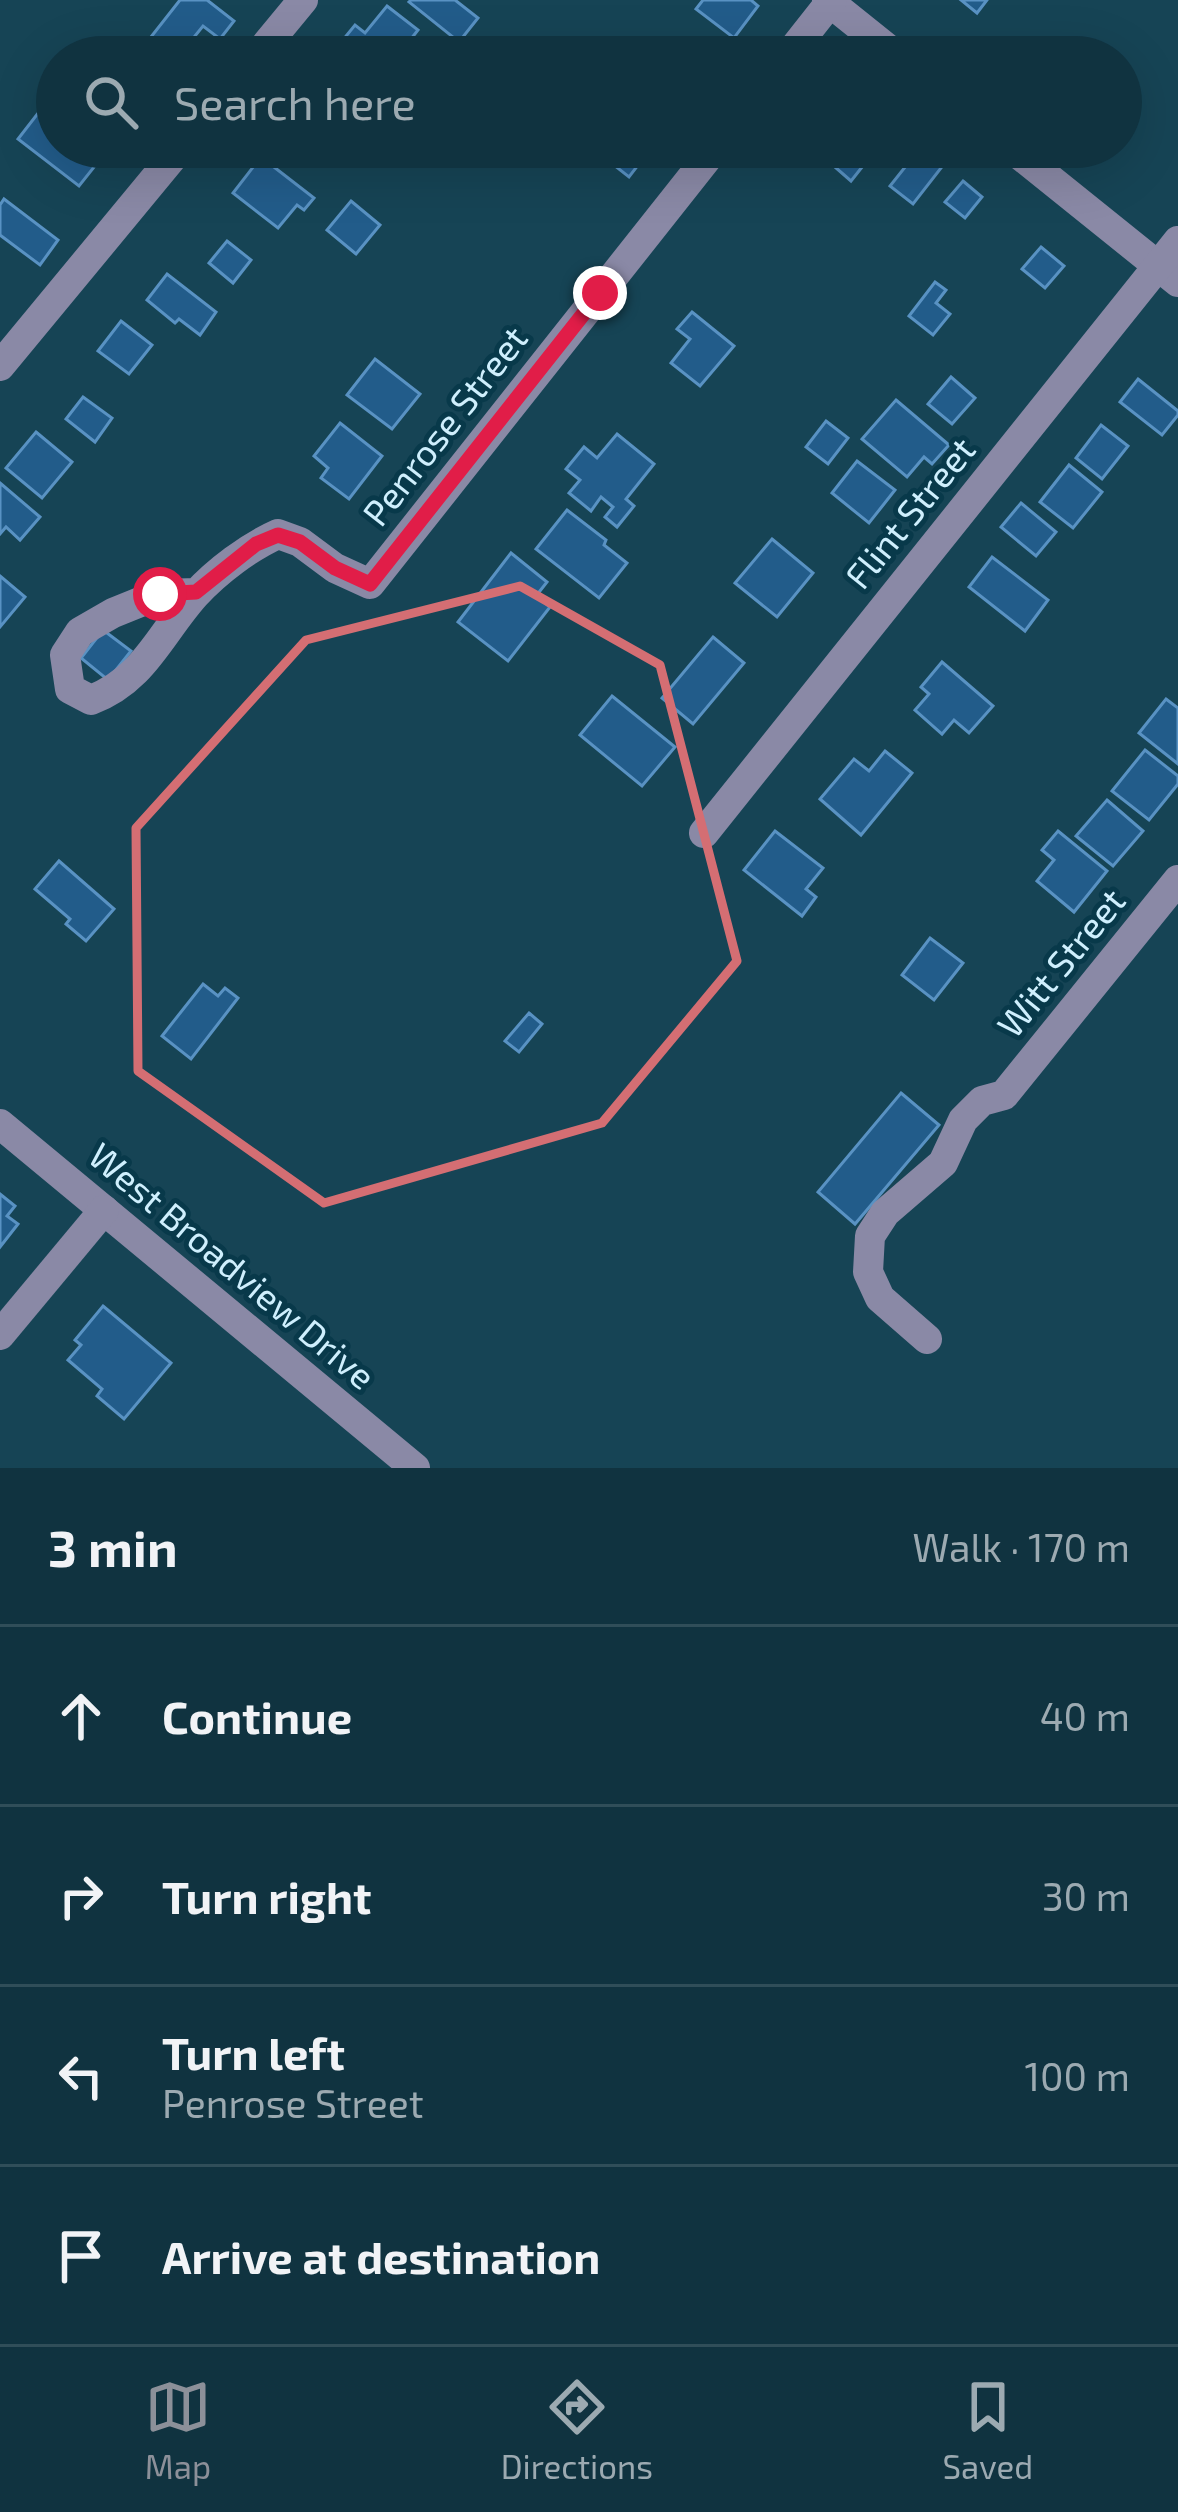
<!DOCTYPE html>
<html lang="en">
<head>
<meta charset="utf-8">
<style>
	:root { --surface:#103340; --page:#1e3f4b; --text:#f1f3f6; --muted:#9caab1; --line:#304e59; --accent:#8c9099 }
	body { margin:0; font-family:"Exo 2",sans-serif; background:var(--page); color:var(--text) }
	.stop { position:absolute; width:36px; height:36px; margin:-27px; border:9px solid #e11d48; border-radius:50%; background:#fff }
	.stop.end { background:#e11d48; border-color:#fff; box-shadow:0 3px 12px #0008 }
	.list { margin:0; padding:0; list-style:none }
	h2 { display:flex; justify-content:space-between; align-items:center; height:156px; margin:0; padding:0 48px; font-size:51px }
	h2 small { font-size:39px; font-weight:400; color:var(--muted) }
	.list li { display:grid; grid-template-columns:78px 1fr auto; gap:36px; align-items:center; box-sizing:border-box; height:180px; padding:0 48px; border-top:3px solid var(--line) }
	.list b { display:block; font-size:45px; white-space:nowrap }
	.list p { margin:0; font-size:39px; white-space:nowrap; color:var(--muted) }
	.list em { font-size:39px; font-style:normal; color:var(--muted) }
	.icon { flex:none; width:66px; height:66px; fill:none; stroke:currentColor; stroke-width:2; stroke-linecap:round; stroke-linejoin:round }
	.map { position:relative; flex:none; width:1178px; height:1468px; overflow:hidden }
	.search { position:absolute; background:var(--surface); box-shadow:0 12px 48px #0002; left:36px; right:36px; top:36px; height:132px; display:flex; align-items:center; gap:30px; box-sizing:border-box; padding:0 42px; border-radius:66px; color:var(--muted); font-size:45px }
	.sheet { height:876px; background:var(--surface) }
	nav { display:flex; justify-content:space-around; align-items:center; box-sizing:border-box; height:168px; border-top:3px solid var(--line); background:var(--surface); font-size:33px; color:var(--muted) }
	nav a { display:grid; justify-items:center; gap:6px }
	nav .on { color:var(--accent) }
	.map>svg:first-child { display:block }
	.building { fill:#225c8a; stroke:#5992c3; stroke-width:3 }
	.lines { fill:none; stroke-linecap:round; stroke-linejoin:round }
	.minor { stroke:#8a89a6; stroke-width:30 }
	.route { stroke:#e11d48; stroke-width:15 }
	.marked { fill:none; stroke:#d46e73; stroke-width:9; stroke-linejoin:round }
	.labels { text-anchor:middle; stroke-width:10; stroke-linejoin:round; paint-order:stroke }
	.street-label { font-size:36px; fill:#cfeffd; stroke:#08394a }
</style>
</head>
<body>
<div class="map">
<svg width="1178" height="1468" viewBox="0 0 1178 1468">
	<rect width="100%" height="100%" fill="#164455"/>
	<g class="building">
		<polygon points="180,0 207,0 234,21 220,39 203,26 178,57 166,57 147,42"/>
		<polygon points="411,0 455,0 478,18 459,42 409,2"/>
		<polygon points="703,0 751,0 758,6 734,38 696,9"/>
		<polygon points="961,0 987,0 977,13"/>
		<polygon points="387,6 418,30 397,57 329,57 355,25 365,33"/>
		<polygon points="123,44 140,57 113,57"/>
		<polygon points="56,90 57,147 110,147 79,186 18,139"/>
		<polygon points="591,147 652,147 629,177"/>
		<polygon points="812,147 878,147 851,181"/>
		<polygon points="921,147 932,147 948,159 913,204 890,186"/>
		<polygon points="261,157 314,198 304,210 297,205 278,228 233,193"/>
		<polygon points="963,181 982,197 965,218 945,202"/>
		<polygon points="4,199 58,240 40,265 0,235 0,205"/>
		<polygon points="351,201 380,225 356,254 327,230"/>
		<polygon points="227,241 251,260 233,283 209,263"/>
		<polygon points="1041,247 1064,266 1045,288 1022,269"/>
		<polygon points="167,274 216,312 200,335 179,319 175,323 147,300"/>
		<polygon points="935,282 946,290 936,303 950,314 933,335 909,316"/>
		<polygon points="692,312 734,346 700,386 671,363 690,339 677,329"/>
		<polygon points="121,321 152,345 129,374 98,351"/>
		<polygon points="375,359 420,394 392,429 347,395"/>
		<polygon points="951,377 975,398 952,424 928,404"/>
		<polygon points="1138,379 1178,411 1178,415 1162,435 1120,402"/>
		<polygon points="83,397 112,418 95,442 66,419"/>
		<polygon points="896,400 949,445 932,464 924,457 907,477 862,439"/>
		<polygon points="826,421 848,438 828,464 806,447"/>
		<polygon points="340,423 382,456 349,499 321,478 328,468 314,456"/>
		<polygon points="1101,425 1128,446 1102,479 1076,458"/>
		<polygon points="36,432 72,462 42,498 6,468"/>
		<polygon points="617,434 654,464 626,499 634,506 617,527 605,517 613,507 601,497 591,511 569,493 580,480 566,469 584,447 597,458"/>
		<polygon points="857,461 895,490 869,523 832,493"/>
		<polygon points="1069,465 1102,492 1073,528 1040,502"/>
		<polygon points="0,483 40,517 20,540 6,527 0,534"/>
		<polygon points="1021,503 1056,532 1036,556 1001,527"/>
		<polygon points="567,510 606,540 604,545 627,563 599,598 536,549"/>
		<polygon points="772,539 813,573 777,617 735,583"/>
		<polygon points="511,553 547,582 536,596 550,607 508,661 458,622"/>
		<polygon points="992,557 1048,600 1025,631 969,587"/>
		<polygon points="0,576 25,597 0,627"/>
		<polygon points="103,630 131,651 108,680 81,658"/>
		<polygon points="713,637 744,663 693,724 662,698"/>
		<polygon points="942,662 993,706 969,733 954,720 942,734 915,710 929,694 921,687"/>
		<polygon points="612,696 675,747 642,786 580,735"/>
		<polygon points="1166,699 1178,708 1178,764 1139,733"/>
		<polygon points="1145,750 1178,776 1178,784 1149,820 1112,791"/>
		<polygon points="885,751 912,773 861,835 820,799 854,759 869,771"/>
		<polygon points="1107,800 1143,831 1113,866 1076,836"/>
		<polygon points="775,831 823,868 806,889 816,897 802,916 744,870"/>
		<polygon points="1058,831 1107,871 1074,912 1037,881 1054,860 1042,850"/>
		<polygon points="59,861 114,909 86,941 66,924 70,919 35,889"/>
		<polygon points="930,938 963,963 934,1000 902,975"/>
		<polygon points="203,984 218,996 225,988 238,998 191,1059 162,1036"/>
		<polygon points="529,1013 542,1024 519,1052 505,1041"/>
		<polygon points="901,1093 939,1125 855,1224 818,1192"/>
		<polygon points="0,1194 15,1206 7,1216 18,1224 0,1247"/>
		<polygon points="103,1306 171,1363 124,1419 97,1396 102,1389 68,1360 81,1345 75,1340"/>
	</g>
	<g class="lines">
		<g class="minor">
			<polyline points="827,0 898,57"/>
			<polyline points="256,57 303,0"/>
			<polyline points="787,57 832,0"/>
			<polyline points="1010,147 1178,282"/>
			<polyline points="0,366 181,147"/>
			<path d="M197,593L160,594L113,613L80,632L65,655L70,689L91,700C144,680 160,634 195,595C217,571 249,547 278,534L300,542L335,568L370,584L716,147"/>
			<polyline points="704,833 1178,241"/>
			<polyline points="0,1124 415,1468"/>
			<polyline points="0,1335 104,1210"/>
			<polyline points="927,1339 880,1298 868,1272 870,1236 885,1213 943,1163 963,1120 982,1101 1004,1095 1178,880"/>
		</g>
	</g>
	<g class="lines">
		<polyline class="route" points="160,594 196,592 256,544 278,535 300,542 335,568 370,584 600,293"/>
	</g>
	<path class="marked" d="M520,586L660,665L737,961L602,1123L324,1203L138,1071L136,828L306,640Z"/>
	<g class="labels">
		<g class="street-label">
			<text transform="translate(445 426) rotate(-52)" y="13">Penrose Street</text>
			<text transform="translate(910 513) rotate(-51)" y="13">Flint Street</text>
			<text transform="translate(1061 963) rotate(-51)" y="13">Witt Street</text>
			<text transform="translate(232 1266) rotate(40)" y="13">West Broadview Drive</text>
		</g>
	</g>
</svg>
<div class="stop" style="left:160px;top:594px"></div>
<div class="stop end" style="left:600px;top:293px"></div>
<div class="search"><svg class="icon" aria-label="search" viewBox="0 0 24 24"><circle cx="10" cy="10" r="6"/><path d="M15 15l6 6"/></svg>Search here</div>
</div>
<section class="sheet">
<h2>3 min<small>Walk · 170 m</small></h2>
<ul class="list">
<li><svg class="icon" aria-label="ahead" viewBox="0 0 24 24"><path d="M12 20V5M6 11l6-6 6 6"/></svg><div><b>Continue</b></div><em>40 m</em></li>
<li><svg class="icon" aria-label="right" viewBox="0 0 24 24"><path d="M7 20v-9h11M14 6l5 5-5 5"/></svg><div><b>Turn right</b></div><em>30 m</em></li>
<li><svg class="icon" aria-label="left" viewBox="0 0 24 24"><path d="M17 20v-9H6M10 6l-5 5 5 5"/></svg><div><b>Turn left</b><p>Penrose Street</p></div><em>100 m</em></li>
<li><svg class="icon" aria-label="arrive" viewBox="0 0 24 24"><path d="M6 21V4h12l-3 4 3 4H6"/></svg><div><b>Arrive at destination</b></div></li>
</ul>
</section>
<nav>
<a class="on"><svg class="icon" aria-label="map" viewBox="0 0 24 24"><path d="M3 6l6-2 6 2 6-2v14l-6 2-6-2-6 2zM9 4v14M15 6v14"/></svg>Map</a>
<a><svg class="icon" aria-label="directions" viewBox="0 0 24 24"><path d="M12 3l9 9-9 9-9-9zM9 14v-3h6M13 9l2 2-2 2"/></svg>Directions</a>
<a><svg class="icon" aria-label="saved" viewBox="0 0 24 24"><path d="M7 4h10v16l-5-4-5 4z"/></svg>Saved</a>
</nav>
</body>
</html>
